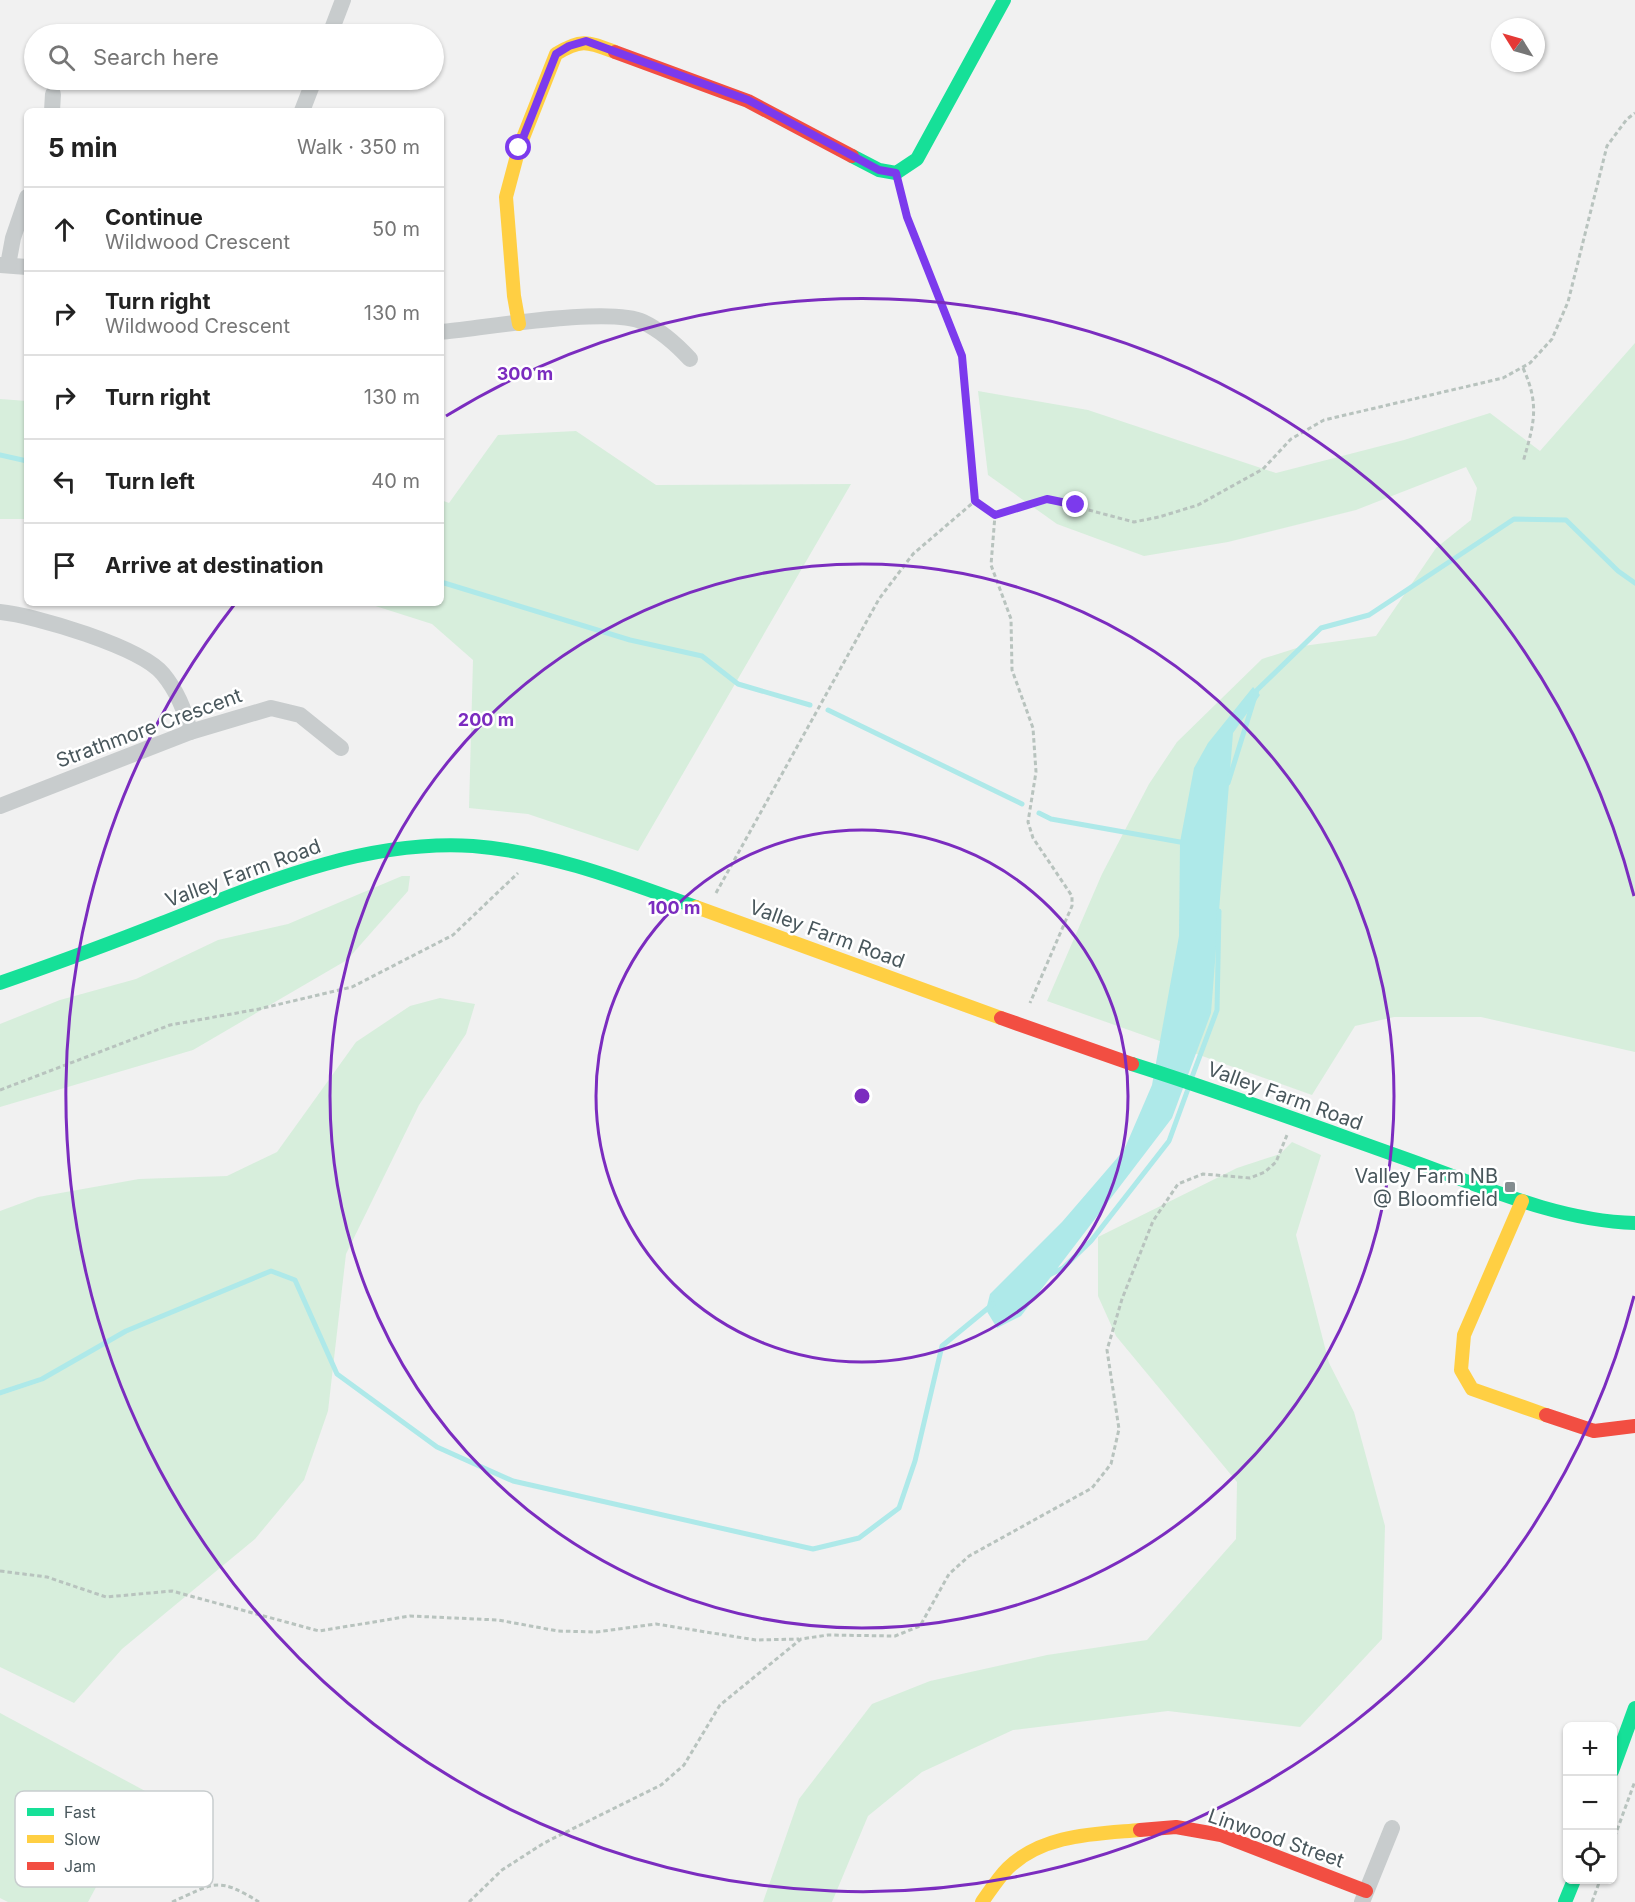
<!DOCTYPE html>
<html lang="en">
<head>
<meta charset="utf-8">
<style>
	:root { --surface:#fff; --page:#f2f2f2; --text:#222; --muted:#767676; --line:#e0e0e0 }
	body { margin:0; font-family:Inter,sans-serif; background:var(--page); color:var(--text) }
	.controls { position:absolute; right:18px; bottom:18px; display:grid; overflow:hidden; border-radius:9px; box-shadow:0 2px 4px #0004 }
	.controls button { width:54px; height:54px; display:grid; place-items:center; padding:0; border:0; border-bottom:2px solid var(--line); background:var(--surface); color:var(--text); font:30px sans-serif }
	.compass { position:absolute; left:1491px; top:18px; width:54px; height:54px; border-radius:50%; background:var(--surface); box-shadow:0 2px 4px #0004; rotate:307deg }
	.stop { position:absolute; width:18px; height:18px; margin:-14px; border:4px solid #7c3aed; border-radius:50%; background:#fff }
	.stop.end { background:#7c3aed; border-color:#fff; box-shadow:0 2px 6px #0008 }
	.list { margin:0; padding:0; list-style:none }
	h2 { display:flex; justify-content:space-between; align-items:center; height:78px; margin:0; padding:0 24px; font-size:26px }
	h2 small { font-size:20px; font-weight:400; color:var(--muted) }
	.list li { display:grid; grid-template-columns:39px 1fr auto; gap:18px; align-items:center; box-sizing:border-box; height:84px; padding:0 24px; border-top:2px solid var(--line) }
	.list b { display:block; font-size:22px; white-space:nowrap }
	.list p { margin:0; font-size:20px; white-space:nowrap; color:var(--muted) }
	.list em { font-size:20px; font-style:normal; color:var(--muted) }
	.icon { flex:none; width:33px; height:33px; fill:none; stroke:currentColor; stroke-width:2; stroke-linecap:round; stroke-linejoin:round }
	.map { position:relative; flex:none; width:1635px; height:1902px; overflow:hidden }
	.search { position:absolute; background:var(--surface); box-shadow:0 2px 4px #0004; left:24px; top:24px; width:420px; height:66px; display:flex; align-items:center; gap:15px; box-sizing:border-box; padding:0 21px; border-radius:33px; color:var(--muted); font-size:22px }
	.panel { position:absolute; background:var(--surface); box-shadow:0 2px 4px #0004; left:24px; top:108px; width:420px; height:498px; border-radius:9px }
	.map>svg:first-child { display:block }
	.green { fill:#d7eedc }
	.water { fill:#aee9e9 }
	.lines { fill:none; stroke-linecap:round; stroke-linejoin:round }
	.stream { stroke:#aee9e9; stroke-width:5 }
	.path { stroke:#b8c3be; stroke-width:3; stroke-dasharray:4.5 3; stroke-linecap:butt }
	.street { stroke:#c8cccd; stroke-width:16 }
	.fast { stroke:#16e098; stroke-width:14 }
	.slow { stroke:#ffcf43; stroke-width:14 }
	.jam { stroke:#f24e42; stroke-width:14 }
	.route { stroke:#7c3aed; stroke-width:8 }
	.ring { fill:none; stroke:#7b2cbf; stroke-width:3 }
	.poi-dot { fill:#848d90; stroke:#fff; stroke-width:2 }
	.labels { text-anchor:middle; stroke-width:5; stroke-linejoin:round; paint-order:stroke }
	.street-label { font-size:20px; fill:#49575c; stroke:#fff }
	.poi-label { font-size:20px; fill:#49575c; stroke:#fff; text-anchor:end }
	.key { fill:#fff; stroke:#c8cdce; stroke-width:1.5 }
	.key-label { font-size:16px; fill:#49575c }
	.centre { fill:#7b2cbf; stroke:#fff; stroke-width:3 }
	.ring-label { font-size:18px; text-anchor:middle; font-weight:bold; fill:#7b2cbf; stroke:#fff; stroke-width:5; stroke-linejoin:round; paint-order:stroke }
</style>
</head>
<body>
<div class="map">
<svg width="1635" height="1902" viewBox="0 0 1635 1902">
	<rect width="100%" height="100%" fill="#f1f1f1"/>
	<g class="green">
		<polygon points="1635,343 1635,1052 1481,1017 1394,1017 1355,1026 1312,1095 1047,1001 1102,874 1149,784 1177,742 1262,659 1303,646 1376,636 1436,548 1471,520 1477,488 1466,467 1356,510 1228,542 1144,556 1057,524 988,475 978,391 1088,410 1276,473 1404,440 1490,413 1540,451"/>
		<polygon points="0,399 27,401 27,519 0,519"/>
		<polygon points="576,431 656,485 851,484 638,851 528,814 469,808 473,660 432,624 366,603 441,603 441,500 449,503 498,435"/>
		<polygon points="402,876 410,876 408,891 347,960 193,1050 0,1107 0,1024 60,1000 136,979 218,940 288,924"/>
		<polygon points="440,998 475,1004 466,1034 419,1105 346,1254 328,1411 304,1480 255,1539 122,1649 74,1703 0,1667 0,1211 38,1197 139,1179 227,1176 277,1152 356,1042 410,1006"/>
		<polygon points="1292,1142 1321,1155 1296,1235 1329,1363 1354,1412 1385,1526 1382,1639 1300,1727 1168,1711 1013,1730 922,1772 868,1816 832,1902 763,1902 799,1799 872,1704 930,1681 1047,1655 1147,1640 1236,1539 1237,1482 1116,1336 1098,1296 1098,1237 1237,1168 1280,1154"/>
		<polygon points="0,1713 147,1792 88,1902 8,1902 0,1898"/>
	</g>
	<polygon class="water" points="1253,687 1260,695 1233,733 1211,1013 1172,1118 1021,1316 997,1328 986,1310 990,1294 1062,1222 1124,1150 1152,1085 1179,936 1180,842 1194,768 1208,743"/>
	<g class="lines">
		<g class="stream">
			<polyline points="0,455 27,461"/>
			<polyline points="441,582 630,640 702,656 738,684 810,705"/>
			<polyline points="828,710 1022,804"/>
			<polyline points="1228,783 1257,690 1321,628 1369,615 1514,519 1566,520 1618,571 1635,583"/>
			<polyline points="1039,813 1051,819 1180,842"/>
			<polyline points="1192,1077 1217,1010 1219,911"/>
			<polyline points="1049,1275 1063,1268 1091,1241 1169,1141 1188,1089"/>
			<polyline points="0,1393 42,1379 126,1331 271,1271 295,1280 337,1374 437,1447 513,1481 813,1549 859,1538 899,1508 915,1461 942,1346 993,1304"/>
		</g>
		<g class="path">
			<path d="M1523,368C1540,405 1534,424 1523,462"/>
			<polyline points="975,501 995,515 991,565 1011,619 1012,670 1033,728 1036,772 1028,822 1033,838 1072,896 1072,906 1030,1003"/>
			<polyline points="995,515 1047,499 1134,522 1159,517 1198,505 1263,469 1291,439 1324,420 1503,378 1530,363 1552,339 1568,302 1607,146 1627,119 1635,113"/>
			<polyline points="716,893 879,599 913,554 975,501 962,355 907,217 899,190"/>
			<polyline points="0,1090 170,1025 259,1009 352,987 453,935 518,873"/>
			<polyline points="0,1571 47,1577 106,1597 172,1591 319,1631 410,1616 498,1620 558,1631 596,1632 656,1624 756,1640 799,1639"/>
			<polyline points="1612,1844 1635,1781"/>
			<path d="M172,1902C215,1883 217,1876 259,1902"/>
			<polyline points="469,1902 502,1870 544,1843 661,1785 684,1765 720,1705 801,1639 828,1635 895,1636 920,1626 949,1574 969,1556 1092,1488 1111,1464 1119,1429 1107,1350 1122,1299 1153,1221 1178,1184 1203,1174 1250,1178 1265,1172 1276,1162 1287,1135"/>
			<polyline points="1592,1902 1600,1880"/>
		</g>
		<g class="street">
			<polyline points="330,34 343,0"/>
			<polyline points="52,111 53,94"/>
			<polyline points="302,111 314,80"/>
			<polyline points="0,265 27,267"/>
			<polyline points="8,265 13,238 27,197"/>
			<path d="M441,332C484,328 610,306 643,322C662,331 676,344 690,359"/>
			<path d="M0,612C34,615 141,647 163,674C177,691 185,710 190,732"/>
			<polyline points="0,806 190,732 271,708 300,715 341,748"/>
			<polyline points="1362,1902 1392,1828"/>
		</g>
		<g class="fast">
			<polyline points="852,156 879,170 896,173 917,159 1004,0"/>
			<path d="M0,983C54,964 109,944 162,923C261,884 364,839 473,846C550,852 624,881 696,907"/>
			<path d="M1132,1064C1227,1094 1319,1128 1412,1161C1484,1187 1558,1221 1635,1223"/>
			<polyline points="1612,1771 1635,1708"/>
			<polyline points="1565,1902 1574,1880"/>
		</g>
		<g class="slow">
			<path d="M519,324L514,296L506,197L519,148L556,54C582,38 588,42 615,52"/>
			<polyline points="696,907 1001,1018"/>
			<polyline points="1522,1201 1464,1335 1461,1370 1472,1389 1546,1415"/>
			<path d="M982,1902C990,1891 998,1878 1008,1868C1043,1834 1095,1834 1140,1830"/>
		</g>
		<g class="jam">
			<polyline points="615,52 748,101 852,156"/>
			<polyline points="1001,1018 1132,1064"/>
			<polyline points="1546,1415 1594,1431 1635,1426"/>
			<polyline points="1140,1830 1176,1827 1221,1835 1366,1891"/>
		</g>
	</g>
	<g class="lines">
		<polyline class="route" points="519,148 556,54 569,46 586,41 748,100 879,170 896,173 907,217 962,356 975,501 995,515 1047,499 1076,505"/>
	</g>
	<g class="ring">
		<circle cx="862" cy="1096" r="266"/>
		<circle cx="862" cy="1096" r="532"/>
		<path d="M1634 1296A797 797 0 1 1 234 605M446 416A797 797 0 0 1 1634 896"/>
	</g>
	<rect class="poi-dot" x="1504" y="1181" width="12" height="12" rx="3"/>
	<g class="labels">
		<g class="street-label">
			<text transform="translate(149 728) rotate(-20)" y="7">Strathmore Crescent</text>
			<text transform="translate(243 873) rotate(-20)" y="7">Valley Farm Road</text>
			<text transform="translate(827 934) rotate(20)" y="7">Valley Farm Road</text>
			<text transform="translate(1285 1096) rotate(20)" y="7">Valley Farm Road</text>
			<text transform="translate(1276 1838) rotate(19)" y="7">Linwood Street</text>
		</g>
		<g class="poi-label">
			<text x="1498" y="1183">Valley Farm NB<tspan x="1498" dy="23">@ Bloomfield</tspan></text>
		</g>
	</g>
	<rect x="15" y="1791" width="198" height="96" rx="9" class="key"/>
	<rect x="27" y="1808" width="27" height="8" fill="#16e098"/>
	<rect x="27" y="1835" width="27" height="8" fill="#ffcf43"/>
	<rect x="27" y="1862" width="27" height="8" fill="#f24e42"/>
	<g class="key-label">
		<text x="64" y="1818">Fast</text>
		<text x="64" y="1845">Slow</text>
		<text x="64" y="1872">Jam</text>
	</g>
	<circle cx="862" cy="1096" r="9" class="centre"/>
	<g class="ring-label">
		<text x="525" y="380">300 m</text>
		<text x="486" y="726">200 m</text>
		<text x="674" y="914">100 m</text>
	</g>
</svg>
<div class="controls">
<button>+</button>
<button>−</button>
<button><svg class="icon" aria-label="locate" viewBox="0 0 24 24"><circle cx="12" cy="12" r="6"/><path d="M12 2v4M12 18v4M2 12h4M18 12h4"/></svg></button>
</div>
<svg class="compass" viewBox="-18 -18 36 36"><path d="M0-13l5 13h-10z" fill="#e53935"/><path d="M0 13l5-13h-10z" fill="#767676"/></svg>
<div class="stop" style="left:519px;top:148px"></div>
<div class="stop end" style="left:1076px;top:505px"></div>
<div class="search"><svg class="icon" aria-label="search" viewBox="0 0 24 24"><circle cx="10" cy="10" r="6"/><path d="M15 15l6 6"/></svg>Search here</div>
<section class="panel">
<h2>5 min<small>Walk · 350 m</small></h2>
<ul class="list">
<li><svg class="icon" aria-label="ahead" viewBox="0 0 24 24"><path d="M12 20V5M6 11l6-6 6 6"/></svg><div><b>Continue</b><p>Wildwood Crescent</p></div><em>50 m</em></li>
<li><svg class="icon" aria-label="right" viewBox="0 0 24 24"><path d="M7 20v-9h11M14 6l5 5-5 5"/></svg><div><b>Turn right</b><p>Wildwood Crescent</p></div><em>130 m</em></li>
<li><svg class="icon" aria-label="right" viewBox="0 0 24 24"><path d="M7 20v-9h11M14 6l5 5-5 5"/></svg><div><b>Turn right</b></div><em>130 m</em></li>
<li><svg class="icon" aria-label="left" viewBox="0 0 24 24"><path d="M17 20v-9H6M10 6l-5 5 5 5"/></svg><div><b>Turn left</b></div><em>40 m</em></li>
<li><svg class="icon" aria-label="arrive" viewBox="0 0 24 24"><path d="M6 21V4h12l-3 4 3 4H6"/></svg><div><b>Arrive at destination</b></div></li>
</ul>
</section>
</div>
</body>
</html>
